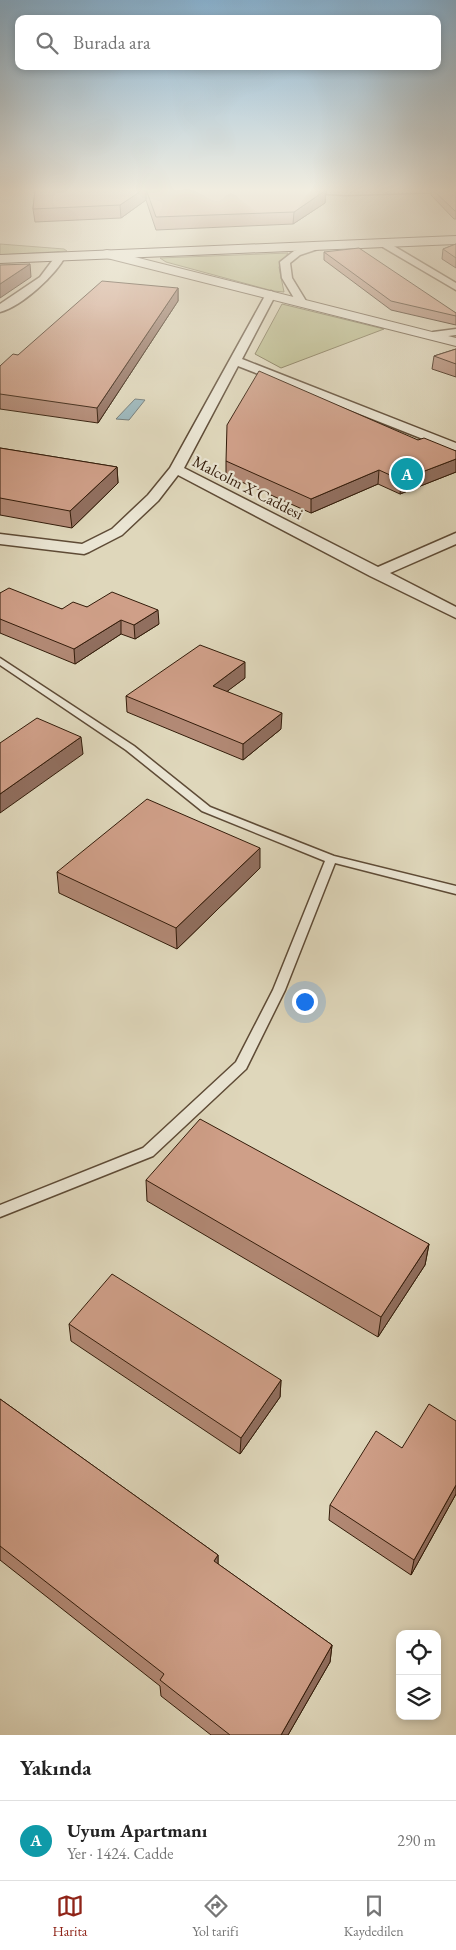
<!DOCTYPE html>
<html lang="tr">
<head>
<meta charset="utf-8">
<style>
	:root { --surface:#fff; --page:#f6f6f6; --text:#222; --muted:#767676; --line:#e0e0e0; --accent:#8f2418 }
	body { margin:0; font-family:"EB Garamond",serif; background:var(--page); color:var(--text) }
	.controls { position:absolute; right:15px; bottom:15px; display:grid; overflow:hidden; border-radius:10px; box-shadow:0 2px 8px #0003 }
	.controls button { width:45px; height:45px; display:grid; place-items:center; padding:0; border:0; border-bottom:1px solid var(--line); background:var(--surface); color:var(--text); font:25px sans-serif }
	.you { position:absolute; left:304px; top:1001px; width:18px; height:18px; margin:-12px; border:4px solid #fff; border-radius:50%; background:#1a73e8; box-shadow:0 0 0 8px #1a73e833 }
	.badge { display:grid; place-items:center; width:32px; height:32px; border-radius:50%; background:var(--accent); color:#fff; font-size:16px; font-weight:700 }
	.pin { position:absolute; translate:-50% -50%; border:2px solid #fff; box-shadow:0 1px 5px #0006 }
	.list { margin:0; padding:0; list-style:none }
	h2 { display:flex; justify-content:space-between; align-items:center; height:65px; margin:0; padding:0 20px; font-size:21px }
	h2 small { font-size:16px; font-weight:400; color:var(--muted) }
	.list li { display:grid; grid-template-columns:32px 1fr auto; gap:15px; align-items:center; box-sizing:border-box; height:80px; padding:0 20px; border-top:1px solid var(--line) }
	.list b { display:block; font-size:19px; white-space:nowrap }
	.list p { margin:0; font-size:16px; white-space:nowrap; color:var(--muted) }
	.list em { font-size:16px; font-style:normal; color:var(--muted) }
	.icon { flex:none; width:28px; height:28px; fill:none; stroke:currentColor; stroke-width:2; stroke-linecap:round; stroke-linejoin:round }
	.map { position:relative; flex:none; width:456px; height:1735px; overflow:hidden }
	.search { position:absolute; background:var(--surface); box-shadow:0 2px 8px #0003; left:15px; right:15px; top:15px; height:55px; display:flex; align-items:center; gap:12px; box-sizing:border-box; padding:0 18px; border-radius:10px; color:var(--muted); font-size:19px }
	.sheet { height:145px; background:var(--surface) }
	nav { display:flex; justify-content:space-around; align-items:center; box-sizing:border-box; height:70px; border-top:1px solid var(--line); background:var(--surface); font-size:14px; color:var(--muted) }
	nav a { display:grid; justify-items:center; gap:2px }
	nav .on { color:var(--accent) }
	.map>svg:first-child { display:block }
	.green { fill:#babc8b; stroke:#766c4a }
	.water { fill:#99b6bc; stroke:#707875 }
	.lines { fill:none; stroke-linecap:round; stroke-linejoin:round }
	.service-casing { stroke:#5e4b36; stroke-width:3 }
	.minor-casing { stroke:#5e4b36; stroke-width:3 }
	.tertiary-casing { stroke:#5e4b36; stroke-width:2 }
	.secondary-casing { stroke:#331c0a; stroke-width:2 }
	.service { fill:#eae5d3; fill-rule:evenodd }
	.minor { fill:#eae5d3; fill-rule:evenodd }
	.tertiary { fill:#eae5d3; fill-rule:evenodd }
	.secondary { fill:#eae5d3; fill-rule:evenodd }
	.wall { fill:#b28975; stroke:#331c0a }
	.shaded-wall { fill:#916f5f; stroke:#331c0a }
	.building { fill:#cf9f88; stroke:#331c0a }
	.labels { text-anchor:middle; stroke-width:4.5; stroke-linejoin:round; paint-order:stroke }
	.far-street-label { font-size:16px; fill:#331c0a; stroke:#eae5d3 }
</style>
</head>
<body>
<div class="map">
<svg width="456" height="1735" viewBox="0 0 456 1735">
	<rect width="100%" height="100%" fill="#dfd7bb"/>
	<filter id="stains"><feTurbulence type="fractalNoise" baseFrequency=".004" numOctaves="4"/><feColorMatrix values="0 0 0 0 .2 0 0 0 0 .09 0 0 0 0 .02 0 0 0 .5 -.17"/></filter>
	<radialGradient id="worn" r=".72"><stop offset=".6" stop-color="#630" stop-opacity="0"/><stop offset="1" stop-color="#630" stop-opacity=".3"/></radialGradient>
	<g class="green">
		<polygon points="0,244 64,249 67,251 0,255"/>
		<polygon points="288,253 279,267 284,292 273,291 166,262 160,258"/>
		<polygon points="282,304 384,329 281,368 255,354"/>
	</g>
	<polygon class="water" points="135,399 145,400 129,420 116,419"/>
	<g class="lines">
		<defs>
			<polygon id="service" points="0,658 134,746 210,807 334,856 456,886 456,894 335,863 285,990 246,1069 153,1156 0,1217 0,1205 143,1148 236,1062 273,990 325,861 202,811 126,750 0,665"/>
			<g id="minor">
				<polygon points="293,189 445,189 441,192 346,195 297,192"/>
				<polygon points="381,242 387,242 456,283 456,290 381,246"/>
				<polygon points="315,244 318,245 318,249 300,255 290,263 292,278 306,301 301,304 297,303 282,278 280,262 294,251"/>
				<path d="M58,253L66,255C56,275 22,306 0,312V304L40,277Z"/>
				<polygon points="271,291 276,294 242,359 456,443 456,452 238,366 184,468 378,567 456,533 456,544 390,573 456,607 456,618 370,576 178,475 158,501 122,535 89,552 84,554 0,544 0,534 82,544 112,529 148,495 170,468 266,294"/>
				<polygon points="456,329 456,335 433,338 427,335 433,332"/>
			</g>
			<polygon id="tertiary" points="107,250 456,338 456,346 103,257 101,254 103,251"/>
			<polygon id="secondary" points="456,236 456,244 0,263 0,255"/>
		</defs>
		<use href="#service" class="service-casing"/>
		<use href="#minor" class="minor-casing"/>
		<use href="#tertiary" class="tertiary-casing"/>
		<use href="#secondary" class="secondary-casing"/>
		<use href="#service" class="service"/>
		<use href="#minor" class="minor"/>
		<use href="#tertiary" class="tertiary"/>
		<use href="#secondary" class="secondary"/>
	</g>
	<g class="wall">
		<polygon points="35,189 312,189 326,190 325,203 293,224 156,230 146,200 121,218 35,222 33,209"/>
		<polygon points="431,189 456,189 456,219 454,219 431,195"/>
		<polygon points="456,244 456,268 442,259 443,249"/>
		<polygon points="324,252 456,313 456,325 391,310 324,260"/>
		<polygon points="178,288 178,301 98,423 0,409 0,366 18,355"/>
		<polygon points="456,349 456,377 432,369 434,356"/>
		<polygon points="418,440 456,451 456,472 400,494 378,484 311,513 226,475 226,461"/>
		<polygon points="0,448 117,467 118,483 72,528 0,515"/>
		<polygon points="0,593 62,609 87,607 159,624 135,639 121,634 75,664 0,633"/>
		<polygon points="245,678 227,691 281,729 243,760 127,712 126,696"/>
		<polygon points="260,868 177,949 59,893 57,872"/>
		<polygon points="146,1180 429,1244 425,1265 378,1337 147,1201"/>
		<polygon points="69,1324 281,1380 280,1397 240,1454 71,1341"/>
		<polygon points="0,1399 218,1555 218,1564 332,1645 330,1662 288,1735 211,1735 161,1696 160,1686 0,1560"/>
		<polygon points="456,1421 456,1494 411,1575 329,1520 330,1505 402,1448"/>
	</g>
	<g class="shaded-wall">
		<polygon points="144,189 146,189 146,200 121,218 120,205"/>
		<polygon points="326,190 325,203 293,224 294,212"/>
		<polygon points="30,264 31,277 0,298 0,284"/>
		<polygon points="178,288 178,301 98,423 97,408"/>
		<polygon points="456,459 456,472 400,494 401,480"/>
		<polygon points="117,467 118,483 72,528 70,511"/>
		<polygon points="379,470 378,484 311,513 311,499"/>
		<polygon points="158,610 159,624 135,639 134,625"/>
		<polygon points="121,620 121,634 75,664 74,649"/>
		<polygon points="245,662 245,678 213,702 213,686"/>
		<polygon points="282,713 281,729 243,760 243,744"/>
		<polygon points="81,737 83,754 0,813 0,794"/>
		<polygon points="260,848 260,868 177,949 176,928"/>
		<polygon points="429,1244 425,1265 378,1337 381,1317"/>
		<polygon points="281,1380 280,1397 240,1454 241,1438"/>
		<polygon points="456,1485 456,1494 411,1575 414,1560"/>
		<polygon points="218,1555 218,1572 214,1561"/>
		<polygon points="332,1645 330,1662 288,1735 281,1735"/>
	</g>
	<g class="building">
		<polygon points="35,189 144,189 120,205 33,209"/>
		<polygon points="146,189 312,189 326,190 294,212 156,217"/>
		<polygon points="432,189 456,189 456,211 455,211"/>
		<polygon points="456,244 456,258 443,249"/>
		<polygon points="359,248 456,313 456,316 391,301 324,252"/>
		<polygon points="30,264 0,284 0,265"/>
		<polygon points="102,281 178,288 97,408 0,394 0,366 13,354 18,355"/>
		<polygon points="456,349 456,364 434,356"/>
		<polygon points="259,371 418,440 424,438 456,451 456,459 401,480 379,470 311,499 226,461 227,425"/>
		<polygon points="0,448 117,467 70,511 0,498"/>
		<polygon points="9,588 62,609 73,602 87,607 112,592 158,610 134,625 121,620 74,649 0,619 0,593"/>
		<polygon points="200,645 245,662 213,686 282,713 243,744 126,696"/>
		<polygon points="37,718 81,737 0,794 0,743"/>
		<polygon points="147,799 260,848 176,928 57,872"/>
		<polygon points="200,1119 429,1244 381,1317 146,1180"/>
		<polygon points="112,1274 281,1380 241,1438 69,1324"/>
		<polygon points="0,1399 218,1555 214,1561 332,1645 281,1735 230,1735 160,1680 164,1674 0,1546"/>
		<polygon points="429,1404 456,1421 456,1485 414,1560 330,1505 376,1431 402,1448"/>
	</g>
	<linearGradient id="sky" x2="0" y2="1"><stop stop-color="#88b5d6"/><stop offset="0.44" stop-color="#f1ede0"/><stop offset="1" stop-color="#f1ede0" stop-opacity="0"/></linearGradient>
	<rect width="456" height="432" fill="url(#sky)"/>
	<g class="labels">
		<g class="far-street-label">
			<text transform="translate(248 487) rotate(27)" y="6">Malcolm X Caddesi</text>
		</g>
	</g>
	<rect width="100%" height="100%" filter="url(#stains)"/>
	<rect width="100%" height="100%" fill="url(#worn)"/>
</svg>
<div class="controls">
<button><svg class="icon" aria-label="locate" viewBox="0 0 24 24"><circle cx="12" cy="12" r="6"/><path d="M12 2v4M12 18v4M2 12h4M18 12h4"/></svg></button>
<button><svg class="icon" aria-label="layers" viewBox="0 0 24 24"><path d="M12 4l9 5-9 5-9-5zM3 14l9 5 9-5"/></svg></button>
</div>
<div class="you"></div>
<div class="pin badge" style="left:407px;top:474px;background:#0f9aa8">A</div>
<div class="search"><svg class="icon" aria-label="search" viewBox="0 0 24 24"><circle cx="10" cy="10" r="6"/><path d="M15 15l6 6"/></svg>Burada ara</div>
</div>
<section class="sheet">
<h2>Yakında<small></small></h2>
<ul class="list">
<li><span class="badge" style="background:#0f9aa8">A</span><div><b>Uyum Apartmanı</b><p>Yer · 1424. Cadde</p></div><em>290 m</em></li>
</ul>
</section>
<nav>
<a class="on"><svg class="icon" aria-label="map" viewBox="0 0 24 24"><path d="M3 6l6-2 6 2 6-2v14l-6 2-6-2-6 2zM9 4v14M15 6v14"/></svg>Harita</a>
<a><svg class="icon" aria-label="directions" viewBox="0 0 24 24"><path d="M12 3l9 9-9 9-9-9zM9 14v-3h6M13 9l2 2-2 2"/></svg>Yol tarifi</a>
<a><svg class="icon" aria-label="saved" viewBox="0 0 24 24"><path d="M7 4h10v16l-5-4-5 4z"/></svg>Kaydedilen</a>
</nav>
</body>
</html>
